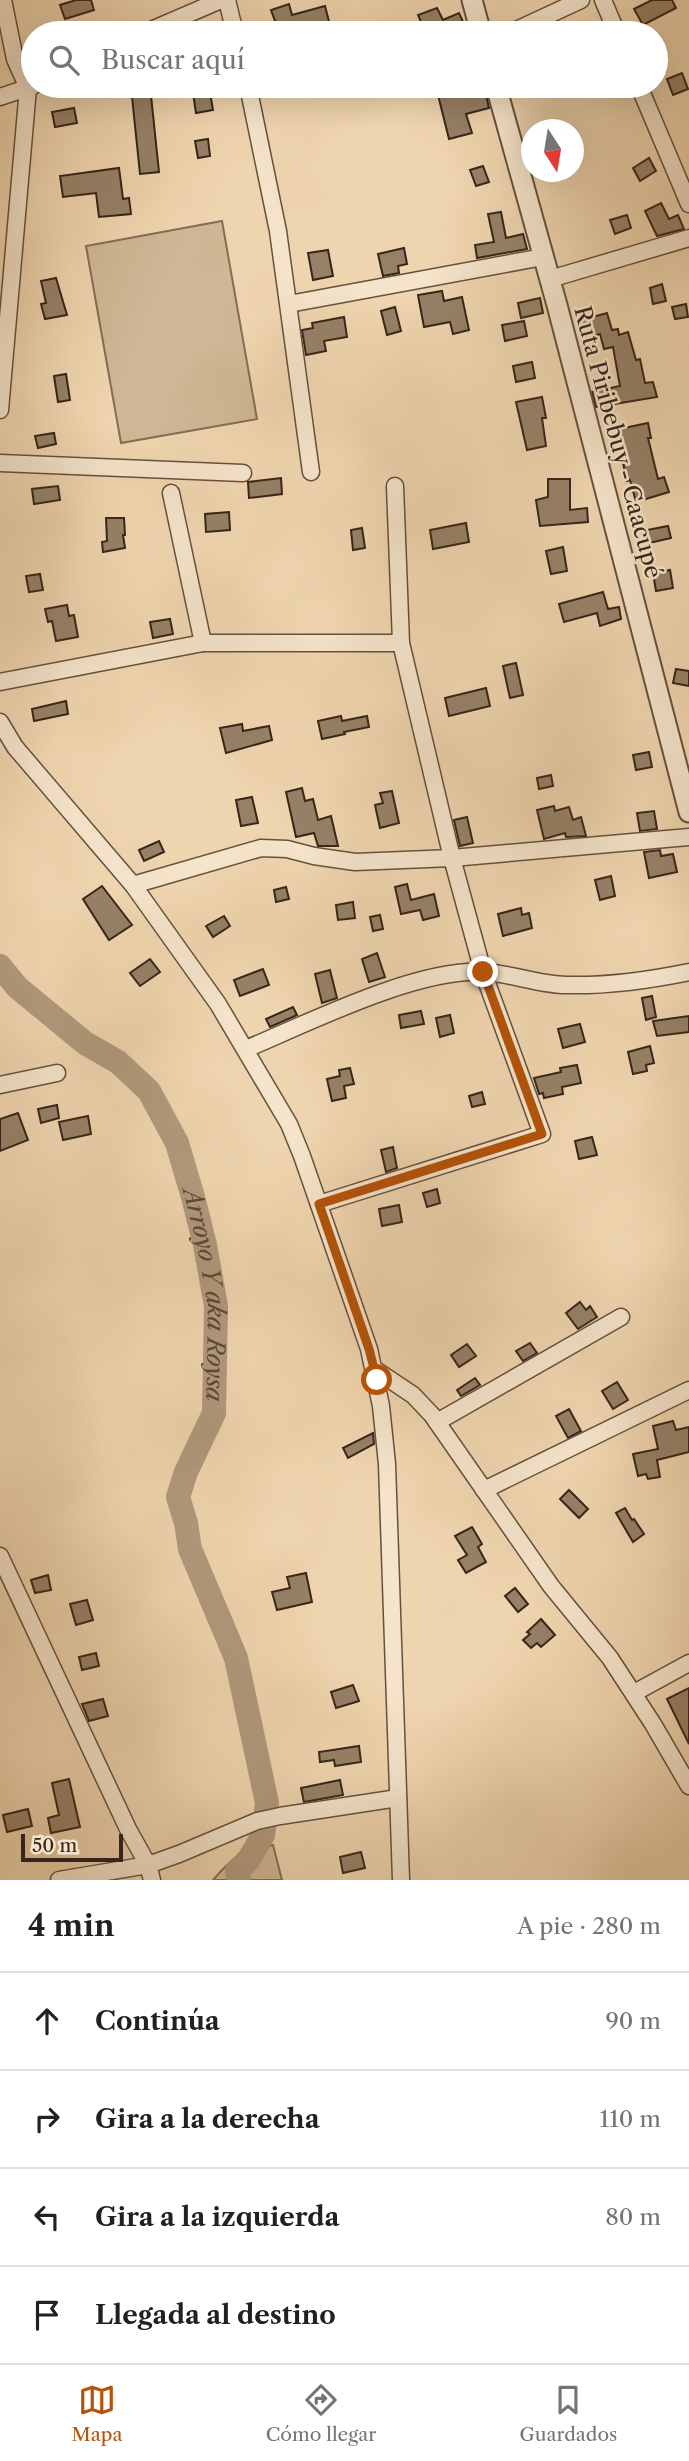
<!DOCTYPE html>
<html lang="es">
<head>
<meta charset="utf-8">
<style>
	:root { --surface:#fff; --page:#f2f2f2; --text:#202124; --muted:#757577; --line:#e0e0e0; --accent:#b45309 }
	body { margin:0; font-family:"Libre Caslon Text",serif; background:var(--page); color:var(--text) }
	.compass { position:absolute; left:521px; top:119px; width:63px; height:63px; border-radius:50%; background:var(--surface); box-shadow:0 7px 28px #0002; rotate:168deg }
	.scale { position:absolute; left:21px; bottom:18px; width:102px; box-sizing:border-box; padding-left:7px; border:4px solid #362518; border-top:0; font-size:19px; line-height:24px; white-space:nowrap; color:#362518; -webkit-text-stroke:5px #f5e4cb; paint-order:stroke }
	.stop { position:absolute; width:21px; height:21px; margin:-16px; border:5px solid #b45309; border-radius:50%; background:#fff }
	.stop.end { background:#b45309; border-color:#fff; box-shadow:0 2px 7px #0008 }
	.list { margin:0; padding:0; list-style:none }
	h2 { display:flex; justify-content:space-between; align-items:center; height:91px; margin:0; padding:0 28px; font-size:30px }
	h2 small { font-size:23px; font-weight:400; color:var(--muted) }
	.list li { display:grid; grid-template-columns:46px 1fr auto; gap:21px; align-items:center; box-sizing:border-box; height:98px; padding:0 28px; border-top:2px solid var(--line) }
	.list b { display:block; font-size:26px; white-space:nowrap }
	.list em { font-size:23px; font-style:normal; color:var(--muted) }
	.icon { flex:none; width:38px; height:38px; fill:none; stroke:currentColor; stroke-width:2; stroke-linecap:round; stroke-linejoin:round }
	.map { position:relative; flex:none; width:689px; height:1880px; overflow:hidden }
	.search { position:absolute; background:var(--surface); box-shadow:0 7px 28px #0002; left:21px; right:21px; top:21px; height:77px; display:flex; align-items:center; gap:18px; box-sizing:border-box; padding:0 24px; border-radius:38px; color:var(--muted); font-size:26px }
	.sheet { height:483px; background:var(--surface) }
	nav { display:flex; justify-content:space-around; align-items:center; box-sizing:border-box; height:98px; border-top:2px solid var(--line); background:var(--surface); font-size:19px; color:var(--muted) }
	nav a { display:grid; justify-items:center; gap:4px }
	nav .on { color:var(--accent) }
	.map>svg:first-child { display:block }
	.green { fill:#d0b795; stroke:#836e56; stroke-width:2 }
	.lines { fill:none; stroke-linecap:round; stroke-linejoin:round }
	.river { stroke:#b0997c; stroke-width:24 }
	.building { fill:#968167; stroke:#362518; stroke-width:2 }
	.minor-casing { stroke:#64513e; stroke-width:19 }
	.tertiary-casing { stroke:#64513e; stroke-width:23 }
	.minor { stroke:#f5e4cb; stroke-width:16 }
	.tertiary { stroke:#f5e4cb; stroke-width:19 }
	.route { stroke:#b45309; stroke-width:9 }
	.labels { text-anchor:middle; stroke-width:5; stroke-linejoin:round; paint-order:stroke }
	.street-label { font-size:23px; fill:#362518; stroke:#f5e4cb }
	.water-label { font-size:24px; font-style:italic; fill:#5b4836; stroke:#f5e4cb }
</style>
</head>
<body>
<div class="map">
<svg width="689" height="1880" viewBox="0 0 689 1880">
	<rect width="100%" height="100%" fill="#efd5af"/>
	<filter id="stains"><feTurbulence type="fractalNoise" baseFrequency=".00286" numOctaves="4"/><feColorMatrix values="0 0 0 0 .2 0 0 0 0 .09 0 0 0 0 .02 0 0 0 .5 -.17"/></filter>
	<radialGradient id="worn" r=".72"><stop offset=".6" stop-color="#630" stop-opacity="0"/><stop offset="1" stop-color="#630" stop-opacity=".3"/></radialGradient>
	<g class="green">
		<polygon points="222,221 257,419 121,443 86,246"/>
		<path d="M273,1845L282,1880H213C232,1858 243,1848 273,1845Z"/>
	</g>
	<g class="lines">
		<path class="river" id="s1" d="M0,966L17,987L85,1043L118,1062L149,1091L177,1143L193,1197L205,1245L216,1306L214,1413L186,1472L178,1497L186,1523L190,1549L236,1658L267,1803L263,1835L249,1859L237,1871L239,1880"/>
	</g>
	<g class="building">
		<polygon points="76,0 91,0 94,10 65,19 60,5"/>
		<polygon points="652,0 672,0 676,8 643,25 634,9"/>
		<polygon points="289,4 292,15 325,6 332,33 289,33 287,27 278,29 271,10"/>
		<polygon points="437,8 443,20 459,13 464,24 442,33 434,33 433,30 426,33 418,15"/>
		<polygon points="682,73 688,89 673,95 667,79"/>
		<polygon points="139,86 150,86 159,172 140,174 131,87"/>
		<polygon points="192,86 209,86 213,110 196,113"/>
		<polygon points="259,86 286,86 286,91 261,96"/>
		<polygon points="473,86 484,86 489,108 466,114 472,133 449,139 438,95"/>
		<polygon points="74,108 77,123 55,127 52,112"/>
		<polygon points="208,139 210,156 198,158 195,141"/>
		<polygon points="649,158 656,171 640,181 633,168"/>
		<polygon points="483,166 489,182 476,186 470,170"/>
		<polygon points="119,168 123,199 129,198 131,214 99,217 96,193 63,197 60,176"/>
		<polygon points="661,203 669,219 678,215 684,229 657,236 645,211"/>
		<polygon points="501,212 506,238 523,234 527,249 477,258 475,245 494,242 488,214"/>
		<polygon points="627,215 631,228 615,234 610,220"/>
		<polygon points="404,248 407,264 398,266 399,273 383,276 378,254"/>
		<polygon points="328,250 333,276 313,280 308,253"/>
		<polygon points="56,278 67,315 45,319 41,304 46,303 41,281"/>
		<polygon points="662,284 666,301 653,304 650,288"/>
		<polygon points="442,291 444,301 462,297 469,330 453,334 450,322 424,327 418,295"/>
		<polygon points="540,298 543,313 521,318 518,303"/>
		<polygon points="686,304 688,317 675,319 672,307"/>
		<polygon points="395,307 401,331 387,335 381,311"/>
		<polygon points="607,313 612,330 618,329 619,335 628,332 636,360 640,359 645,383 653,382 657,397 596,407 592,392 620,386 613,347 604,349 600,334 583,339 578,321"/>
		<polygon points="344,317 347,337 324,341 326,351 306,355 302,330 313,328 312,323"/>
		<polygon points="524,321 527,336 505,341 502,325"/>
		<polygon points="532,362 535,378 516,382 513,366"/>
		<polygon points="66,374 70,400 58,402 54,376"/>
		<polygon points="542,397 546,418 542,418 546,446 527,450 516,402"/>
		<polygon points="648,423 651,438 648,438 658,479 664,477 669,492 636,502 630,480 627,481 623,463 627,462 619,429"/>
		<polygon points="54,433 56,444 38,448 35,436"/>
		<polygon points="281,478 282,494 249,498 248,482"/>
		<polygon points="548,479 570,479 570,510 587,508 588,522 540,526 536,500 548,497"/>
		<polygon points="58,486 60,500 34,504 32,489"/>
		<polygon points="229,512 230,530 206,532 205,514"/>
		<polygon points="106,518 124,518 125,535 123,535 125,548 103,552 102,542 107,541"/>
		<polygon points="466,523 469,542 433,549 430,530"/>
		<polygon points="668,526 671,538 649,543 647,530"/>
		<polygon points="362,528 365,548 353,550 351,530"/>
		<polygon points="563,547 567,571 551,574 546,551"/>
		<polygon points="670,570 673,588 656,591 653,573"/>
		<polygon points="40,574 43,590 29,592 26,576"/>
		<polygon points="603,592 608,609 619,607 621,619 600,626 597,613 564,622 559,604"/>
		<polygon points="67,605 69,616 74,615 78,637 56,641 52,621 48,622 45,609"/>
		<polygon points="170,619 173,634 153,638 150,622"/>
		<polygon points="516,663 523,695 510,698 503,666"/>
		<polygon points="676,669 689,671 689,686 673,683"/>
		<polygon points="486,688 490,706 449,716 445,698"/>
		<polygon points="66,701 68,714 34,721 32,709"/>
		<polygon points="341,716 342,721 367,716 369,727 344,732 345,734 322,739 318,721"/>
		<polygon points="242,724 243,731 269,726 272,740 226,753 220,728"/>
		<polygon points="649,752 652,767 636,770 633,755"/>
		<polygon points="551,775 553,786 539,789 537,778"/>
		<polygon points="302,788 305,801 313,799 318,820 331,816 338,846 318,846 314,833 296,837 286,792"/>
		<polygon points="392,791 399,823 380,828 375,805 383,803 380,793"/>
		<polygon points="252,797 258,823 241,826 236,800"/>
		<polygon points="554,806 555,811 569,807 573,820 581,817 586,836 566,837 565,833 544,839 537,810"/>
		<polygon points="654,811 657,829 640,831 637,813"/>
		<polygon points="467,817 473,843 460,846 454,820"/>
		<polygon points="159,841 164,852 144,861 139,850"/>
		<polygon points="660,850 661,856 673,854 677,872 649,878 644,852"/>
		<polygon points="611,876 615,896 600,900 595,880"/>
		<polygon points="407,884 411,900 434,894 439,916 423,920 420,910 401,914 395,887"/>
		<polygon points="102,886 132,925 109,940 83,899"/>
		<polygon points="286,887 289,899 276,902 274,890"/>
		<polygon points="353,902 355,918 338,920 336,905"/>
		<polygon points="521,908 522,915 529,913 532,928 503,936 498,914"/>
		<polygon points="380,915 383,929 373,931 370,917"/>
		<polygon points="224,916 230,926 213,937 206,926"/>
		<polygon points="377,953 385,977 369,982 362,959"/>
		<polygon points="150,959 160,972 140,986 130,973"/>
		<polygon points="263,969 269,985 240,996 234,980"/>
		<polygon points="330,970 337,998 322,1003 315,974"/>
		<polygon points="652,996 656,1017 646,1020 642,998"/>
		<polygon points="293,1007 297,1015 270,1027 266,1019"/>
		<polygon points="421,1011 424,1024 401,1028 399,1015"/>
		<polygon points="450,1015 454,1033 440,1037 436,1018"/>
		<polygon points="689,1016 689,1032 657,1036 653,1021"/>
		<polygon points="580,1024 585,1042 563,1048 558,1029"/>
		<polygon points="650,1046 654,1063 646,1065 647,1071 633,1074 628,1052"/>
		<polygon points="577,1065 581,1083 562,1087 563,1094 544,1098 543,1093 539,1094 534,1078 561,1072 560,1068"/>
		<polygon points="350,1068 354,1084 344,1086 346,1098 332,1101 327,1079 340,1076 339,1070"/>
		<polygon points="482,1092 485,1104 472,1107 469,1096"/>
		<polygon points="57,1105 59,1118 41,1123 38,1109"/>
		<polygon points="18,1113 28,1140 0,1151 0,1119"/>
		<polygon points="88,1116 91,1134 63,1140 59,1122"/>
		<polygon points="592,1137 597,1155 579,1159 575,1141"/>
		<polygon points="393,1147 397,1168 386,1172 381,1150"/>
		<polygon points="437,1189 440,1203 427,1207 423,1193"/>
		<polygon points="399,1205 402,1222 382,1226 379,1209"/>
		<polygon points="580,1302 586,1310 590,1306 597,1317 578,1329 566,1313"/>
		<polygon points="530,1343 537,1353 523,1361 516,1351"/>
		<polygon points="467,1344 476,1356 459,1367 451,1355"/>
		<polygon points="475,1378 480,1385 461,1396 457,1390"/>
		<polygon points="617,1382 628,1400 613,1409 602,1391"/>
		<polygon points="569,1409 581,1431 568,1438 556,1416"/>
		<polygon points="673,1421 676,1430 689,1427 689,1452 657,1460 660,1477 648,1479 646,1474 638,1476 633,1454 658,1449 653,1426"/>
		<polygon points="373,1433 374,1444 348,1458 343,1448"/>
		<polygon points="569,1490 588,1509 579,1518 560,1499"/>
		<polygon points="625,1508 632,1520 634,1519 644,1534 633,1542 616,1513"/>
		<polygon points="472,1527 482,1544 478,1547 486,1562 466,1573 458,1560 467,1555 455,1536"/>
		<polygon points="306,1573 312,1602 277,1610 272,1592 290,1588 287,1577"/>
		<polygon points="48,1575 51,1590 35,1593 31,1580"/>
		<polygon points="515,1588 528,1604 518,1612 505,1596"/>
		<polygon points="87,1600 93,1620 76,1625 70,1604"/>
		<polygon points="541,1619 555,1635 541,1647 537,1643 531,1648 523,1640 530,1634 527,1632"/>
		<polygon points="96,1653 99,1666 82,1670 79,1657"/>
		<polygon points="353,1685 359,1701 336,1708 331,1692"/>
		<polygon points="689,1688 689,1744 667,1699"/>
		<polygon points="103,1699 108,1716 89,1721 82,1704"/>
		<polygon points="359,1746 361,1762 335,1766 334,1760 320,1762 319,1752"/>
		<polygon points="69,1779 80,1827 51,1833 48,1818 59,1815 52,1783"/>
		<polygon points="340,1780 343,1795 304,1802 301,1788"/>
		<polygon points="28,1809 32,1826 7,1832 3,1815"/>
		<polygon points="361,1852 365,1868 343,1873 340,1857"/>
	</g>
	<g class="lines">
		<defs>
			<g id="minor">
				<polyline points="227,0 235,33"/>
				<polyline points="603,0 617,33"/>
				<polyline points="144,33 221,0"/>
				<polyline points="510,33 581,0"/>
				<polyline points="248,86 278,231 311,472"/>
				<polyline points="639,86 689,204"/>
				<polyline points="0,97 33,86"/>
				<polyline points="550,279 689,238"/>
				<polyline points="289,304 543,257"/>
				<polyline points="0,410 28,88 15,59 3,0"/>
				<polyline points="0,463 243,473"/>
				<polyline points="171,493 203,643"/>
				<polyline points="0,682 203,643 401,643"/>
				<polyline points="0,722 15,747 133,885 218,1004 289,1124 302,1156 369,1349 381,1406 387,1464 401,1880"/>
				<polyline points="133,885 261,848 287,849 314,856 355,862 452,858 689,837"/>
				<path d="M246,1049C308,1023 417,968 483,972C511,973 538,985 567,985C607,986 650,980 689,972"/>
				<polyline points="0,1085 57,1073"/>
				<polyline points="319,1204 542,1134 483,972 452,858 401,643 395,486"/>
				<polyline points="374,1369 413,1395 432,1415 551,1586 610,1658 653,1724 689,1786"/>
				<polyline points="437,1422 621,1317"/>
				<polyline points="484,1490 689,1390"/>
				<polyline points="0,1556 128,1829 148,1865 152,1880"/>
				<polyline points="634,1693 689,1663"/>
				<polyline points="59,1880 148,1865 179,1854 257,1821 280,1816 398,1798"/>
			</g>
			<g id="tertiary">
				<polyline points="472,0 481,33"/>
				<polyline points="496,86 557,305 689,812"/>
			</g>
		</defs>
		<use href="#minor" class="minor-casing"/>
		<use href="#tertiary" class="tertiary-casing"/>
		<use href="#minor" class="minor"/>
		<use href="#tertiary" class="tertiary"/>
	</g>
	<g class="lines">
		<polyline class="route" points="377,1380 369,1349 319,1204 542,1134 483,972"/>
	</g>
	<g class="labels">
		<g class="street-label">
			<text transform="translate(618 442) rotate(75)" y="8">Ruta Piribebuy - Caacupé</text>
		</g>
		<g class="water-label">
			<text dy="8" stroke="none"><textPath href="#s1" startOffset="410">Arroyo Y aka Roysa</textPath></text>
		</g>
	</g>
	<rect width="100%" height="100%" filter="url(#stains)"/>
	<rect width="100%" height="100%" fill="url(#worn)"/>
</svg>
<svg class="compass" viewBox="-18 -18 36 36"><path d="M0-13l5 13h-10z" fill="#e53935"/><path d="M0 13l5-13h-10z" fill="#757577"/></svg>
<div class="scale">50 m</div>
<div class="stop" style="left:377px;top:1380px"></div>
<div class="stop end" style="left:483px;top:972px"></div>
<div class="search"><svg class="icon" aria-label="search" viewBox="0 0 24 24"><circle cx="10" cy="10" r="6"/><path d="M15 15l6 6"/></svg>Buscar aquí</div>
</div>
<section class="sheet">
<h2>4 min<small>A pie · 280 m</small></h2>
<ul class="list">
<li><svg class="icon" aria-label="ahead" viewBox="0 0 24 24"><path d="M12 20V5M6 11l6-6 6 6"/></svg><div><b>Continúa</b></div><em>90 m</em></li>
<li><svg class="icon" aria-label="right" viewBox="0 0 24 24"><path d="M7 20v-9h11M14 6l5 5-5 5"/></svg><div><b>Gira a la derecha</b></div><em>110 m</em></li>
<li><svg class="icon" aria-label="left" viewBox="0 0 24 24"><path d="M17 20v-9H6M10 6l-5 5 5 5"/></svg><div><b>Gira a la izquierda</b></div><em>80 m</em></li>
<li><svg class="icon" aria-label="arrive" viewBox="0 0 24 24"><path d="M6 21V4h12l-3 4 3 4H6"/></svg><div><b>Llegada al destino</b></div></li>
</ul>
</section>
<nav>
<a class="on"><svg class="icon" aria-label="map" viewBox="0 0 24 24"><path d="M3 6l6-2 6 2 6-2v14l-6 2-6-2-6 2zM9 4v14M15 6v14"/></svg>Mapa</a>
<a><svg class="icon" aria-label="directions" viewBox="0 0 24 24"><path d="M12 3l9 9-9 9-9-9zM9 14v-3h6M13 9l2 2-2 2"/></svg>Cómo llegar</a>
<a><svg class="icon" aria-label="saved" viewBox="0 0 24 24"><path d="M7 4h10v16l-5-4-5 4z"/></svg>Guardados</a>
</nav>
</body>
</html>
